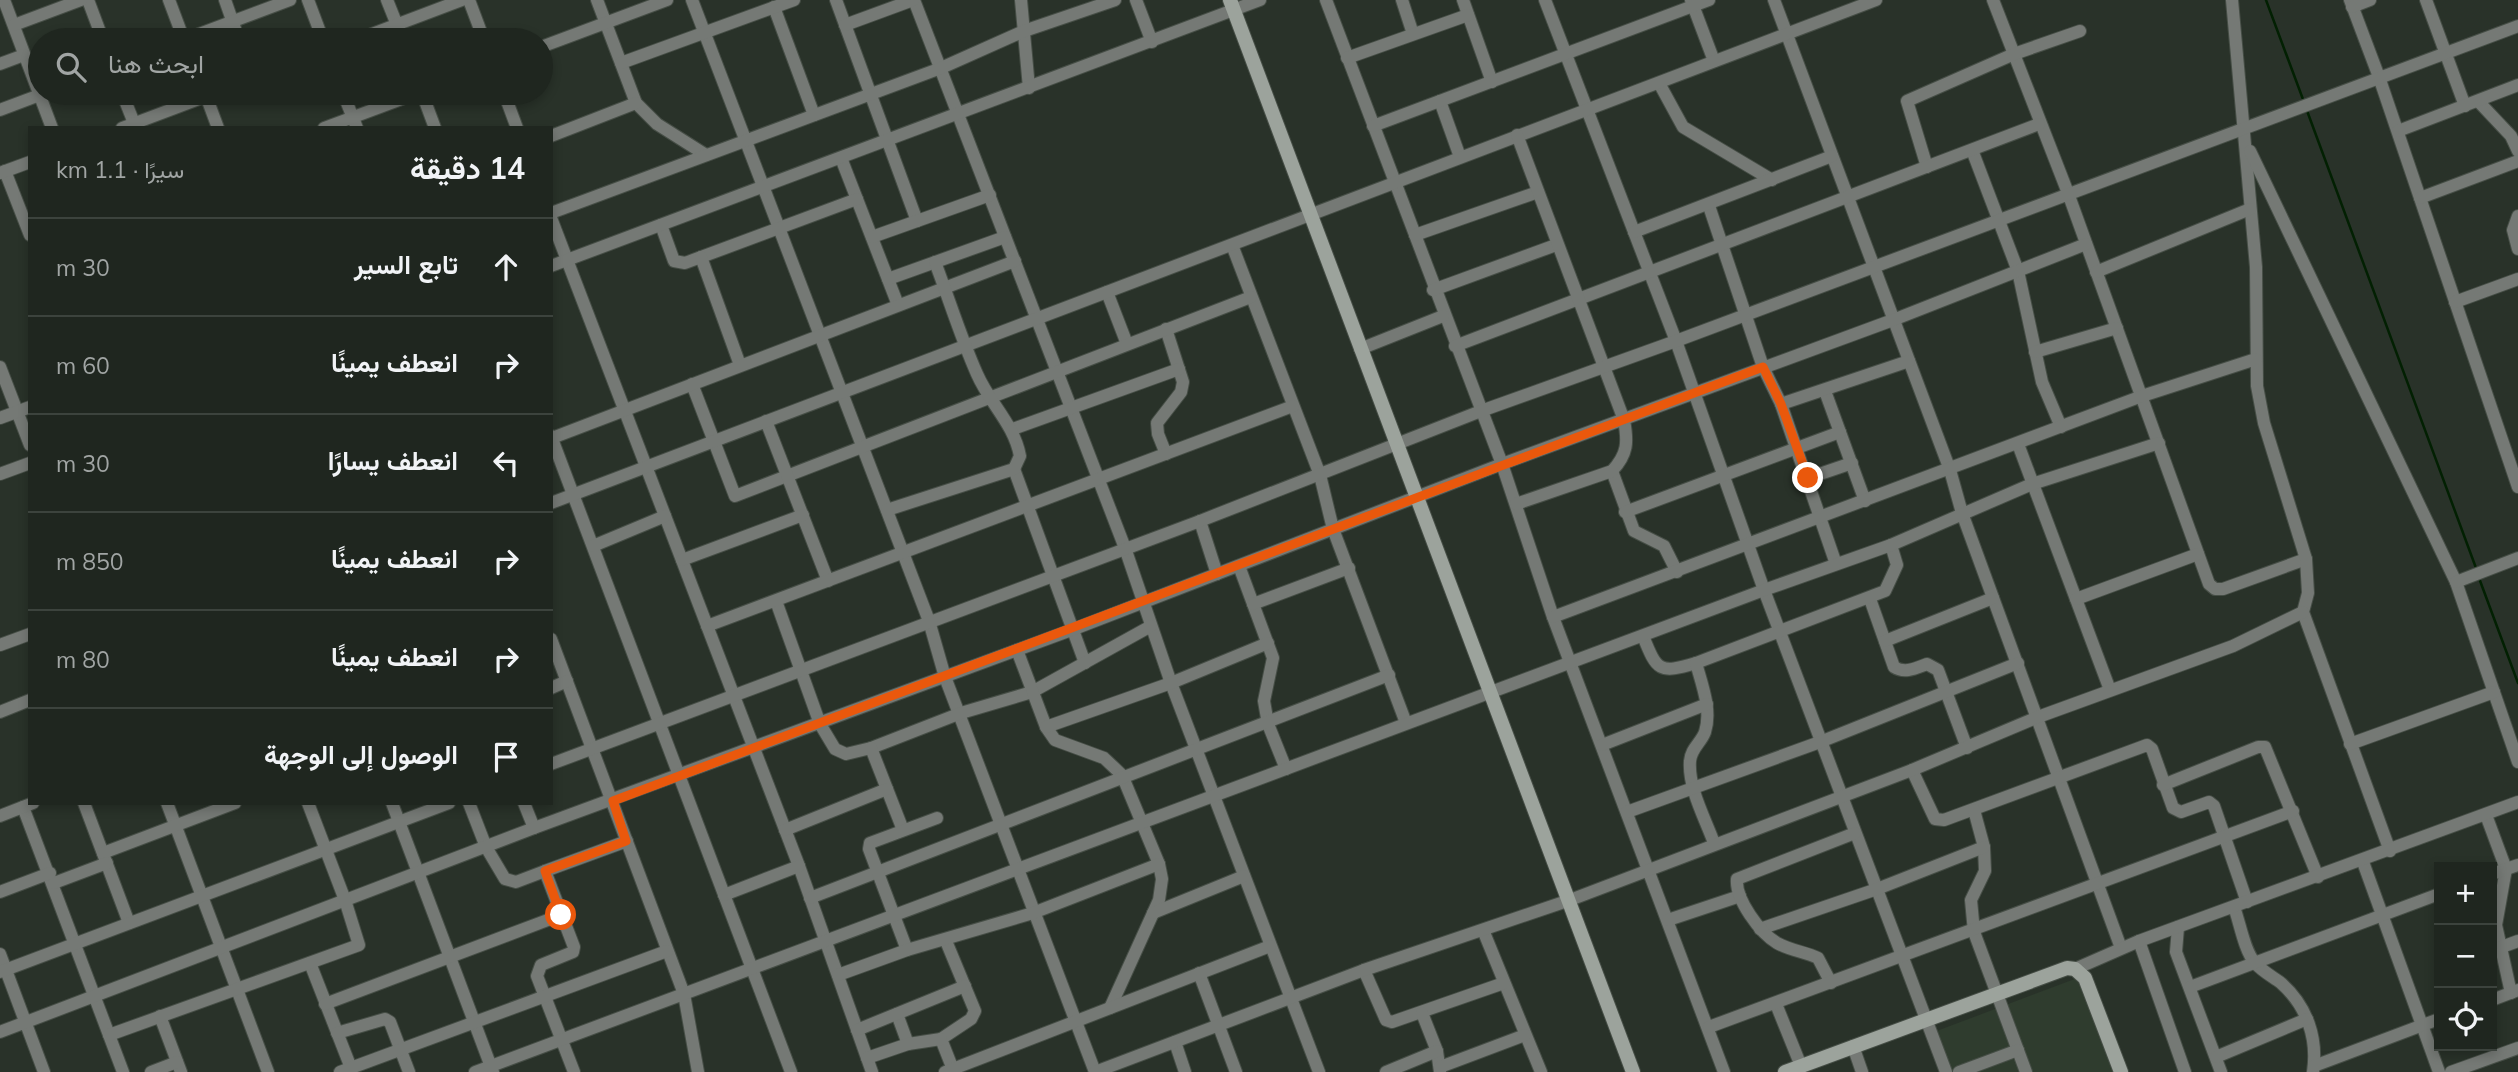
<!DOCTYPE html>
<html lang="ar">
<head>
<meta charset="utf-8">
<style>
	:root { --surface:#1f261f; --page:#2c322c; --text:#f1f3f6; --muted:#a1a5a4; --line:#3c433d }
	body { margin:0; font-family:Mulish,Vazirmatn,sans-serif; background:var(--page); color:var(--text); direction:rtl }
	.controls { position:absolute; right:21px; bottom:21px; display:grid; overflow:hidden; border-radius:0px; box-shadow:0 4px 10px #0003 }
	.controls button { width:63px; height:63px; display:grid; place-items:center; padding:0; border:0; border-bottom:2px solid var(--line); background:var(--surface); color:var(--text); font:35px sans-serif }
	.stop { position:absolute; width:21px; height:21px; margin:-16px; border:5px solid #ea580c; border-radius:50%; background:#fff }
	.stop.end { background:#ea580c; border-color:#fff; box-shadow:0 2px 7px #0008 }
	.list { margin:0; padding:0; list-style:none }
	h2 { display:flex; justify-content:space-between; align-items:center; height:91px; margin:0; padding:0 28px; font-size:30px }
	h2 small { font-size:23px; font-weight:400; color:var(--muted) }
	.list li { display:grid; grid-template-columns:46px 1fr auto; gap:21px; align-items:center; box-sizing:border-box; height:98px; padding:0 28px; border-top:2px solid var(--line) }
	.list b { display:block; font-size:26px; white-space:nowrap }
	.list em { font-size:23px; font-style:normal; color:var(--muted) }
	.icon { flex:none; width:38px; height:38px; fill:none; stroke:currentColor; stroke-width:2; stroke-linecap:round; stroke-linejoin:round }
	.map { position:relative; flex:none; width:2518px; height:1072px; overflow:hidden; direction:ltr }
	.search { position:absolute; background:var(--surface); box-shadow:0 4px 10px #0003; left:28px; top:28px; width:525px; height:77px; display:flex; align-items:center; gap:18px; box-sizing:border-box; padding:0 24px; border-radius:38px; color:var(--muted); font-size:26px }
	.panel { position:absolute; background:var(--surface); box-shadow:0 4px 10px #0003; left:28px; top:126px; width:525px; height:679px; border-radius:0px; direction:rtl }
	.map>svg:first-child { display:block }
	.built { fill:#2f3c2e }
	.lines { fill:none; stroke-linecap:round; stroke-linejoin:round }
	.stream { stroke:#022002; stroke-width:2.5 }
	.minor-casing { stroke:#464e46; stroke-width:14 }
	.secondary-casing { stroke:#464e46; stroke-width:16 }
	.minor { stroke:#757975; stroke-width:12 }
	.secondary { stroke:#9ca39c; stroke-width:14 }
	.route { stroke:#ea580c; stroke-width:9 }
</style>
</head>
<body>
<div class="map">
<svg width="2518" height="1072" viewBox="0 0 2518 1072">
	<rect width="100%" height="100%" fill="#293229"/>
	<polygon class="built" points="2080,977 2116,1072 1949,1072 1934,1032"/>
	<g class="lines">
		<g class="stream">
			<polyline points="2266,0 2304,102"/>
			<polyline points="2306,108 2476,568"/>
			<polyline points="2479,578 2518,683"/>
		</g>
		<defs>
			<g id="minor">
				<polyline points="4,0 52,128"/>
				<polyline points="88,0 103,40"/>
				<polyline points="169,0 184,40"/>
				<polyline points="225,0 239,40"/>
				<polyline points="308,0 323,40"/>
				<polyline points="387,0 403,40"/>
				<polyline points="469,0 484,40"/>
				<polyline points="597,0 636,103 657,124 706,155"/>
				<polyline points="692,0 929,621 945,677 1095,1072"/>
				<polyline points="836,0 917,221"/>
				<polyline points="914,0 1125,548 1171,683 1319,1072"/>
				<polyline points="1021,0 1029,88"/>
				<polyline points="1136,0 1152,42"/>
				<polyline points="1326,0 1502,464 1553,617 1724,1072"/>
				<polyline points="1402,0 1413,34"/>
				<polyline points="1463,0 1492,82"/>
				<polyline points="1545,0 1676,341 1764,590 1946,1072"/>
				<polyline points="1691,0 1714,61"/>
				<polyline points="1774,0 1950,470 1962,513 2121,948"/>
				<polyline points="1993,0 2068,193 2209,584 2215,589 2223,589 2306,559"/>
				<polyline points="2232,0 2256,267 2257,386 2264,423 2306,559 2308,593 2303,612 2390,851"/>
				<polyline points="2350,0 2379,77 2518,487"/>
				<polyline points="2426,0 2465,106"/>
				<polyline points="774,7 814,115"/>
				<polyline points="2352,7 2370,0"/>
				<polyline points="14,25 81,0"/>
				<polyline points="845,25 913,0"/>
				<polyline points="183,40 290,0"/>
				<polyline points="356,40 462,0"/>
				<polyline points="541,47 667,0"/>
				<polyline points="1347,58 1468,15"/>
				<polyline points="621,63 794,0"/>
				<polyline points="0,64 24,55"/>
				<polyline points="1659,83 1683,127 1772,180"/>
				<polyline points="122,93 136,128"/>
				<polyline points="205,93 218,128"/>
				<polyline points="343,93 357,128"/>
				<polyline points="422,93 435,128"/>
				<polyline points="504,93 517,128"/>
				<polyline points="1440,101 1460,157"/>
				<polyline points="2478,101 2511,136 2518,151"/>
				<polyline points="0,110 45,93"/>
				<polyline points="1373,126 1709,0"/>
				<polyline points="122,128 215,93"/>
				<polyline points="324,128 418,93"/>
				<polyline points="2398,131 2518,85"/>
				<polyline points="551,136 636,103"/>
				<polyline points="1972,150 2018,271 2042,382 2061,427"/>
				<polyline points="2250,151 2456,582 2518,762"/>
				<polyline points="841,158 898,305"/>
				<polyline points="1927,167 1907,101 2014,54 2080,31"/>
				<polyline points="5,171 30,235"/>
				<polyline points="0,173 30,162"/>
				<polyline points="2420,198 2518,161"/>
				<polyline points="1709,206 1763,367 1781,404 1836,564"/>
				<polyline points="551,213 941,68 1024,31 1115,0"/>
				<polyline points="2518,216 2513,230 2518,249"/>
				<polyline points="551,218 799,866 872,1072"/>
				<polyline points="661,225 674,261 685,263 857,199"/>
				<polyline points="1634,232 1832,156"/>
				<polyline points="1415,235 1538,192"/>
				<polyline points="872,237 990,195"/>
				<polyline points="1232,245 1320,475 1333,529 1406,723"/>
				<polyline points="701,257 740,365"/>
				<polyline points="551,266 1260,0"/>
				<polyline points="2096,272 2250,209"/>
				<polyline points="888,279 1005,237"/>
				<polyline points="1433,290 1556,245"/>
				<polyline points="1107,292 1127,344"/>
				<polyline points="2455,302 2518,279"/>
				<polyline points="1166,329 1183,382 1181,392 1157,423 1158,434 1166,454"/>
				<polyline points="1455,346 2039,124"/>
				<polyline points="1360,349 1443,316"/>
				<polyline points="2035,352 2117,328"/>
				<polyline points="0,367 30,445"/>
				<polyline points="692,384 735,496 1251,297"/>
				<polyline points="1825,391 1865,501"/>
				<polyline points="1781,404 1909,361"/>
				<polyline points="0,418 30,407"/>
				<polyline points="766,421 828,581"/>
				<polyline points="1013,429 1179,369"/>
				<polyline points="551,436 791,1072"/>
				<polyline points="552,438 1015,261"/>
				<polyline points="2018,444 2110,690"/>
				<polyline points="1014,469 1085,663"/>
				<polyline points="1612,471 1634,531 1664,546 1677,572"/>
				<polyline points="0,474 30,463"/>
				<polyline points="1808,478 1852,463"/>
				<polyline points="551,503 1876,0"/>
				<path d="M1516,504L1612,471C1628,454 1628,442 1624,420L1517,135"/>
				<path d="M887,510L1014,469L1020,456C1014,424 990,404 977,374C961,338 949,299 935,262"/>
				<polyline points="1625,512 1840,432"/>
				<polyline points="1200,521 1217,574"/>
				<polyline points="593,546 665,516"/>
				<polyline points="682,560 803,515"/>
				<polyline points="1239,566 1273,658 1264,701 1268,724 1286,769"/>
				<polyline points="2456,582 2518,558"/>
				<path d="M1870,599L1894,667C1905,674 1916,668 1927,664L1938,670L1967,748"/>
				<polyline points="2076,599 2198,554"/>
				<polyline points="776,601 820,724 835,749 846,754 871,748 961,713 1032,692 1151,626"/>
				<polyline points="1253,604 1349,568"/>
				<polyline points="1553,617 2142,396 2256,359"/>
				<polyline points="707,626 1293,406"/>
				<path d="M1643,636C1657,671 1659,674 1696,663L1885,591L1897,565L1891,545"/>
				<polyline points="551,639 684,994 698,1072"/>
				<polyline points="1885,641 1993,598"/>
				<polyline points="0,645 30,634"/>
				<polyline points="1017,650 1046,727 1055,740 1104,758 1122,775 1159,864 1162,879 1159,900 1110,1008"/>
				<path d="M1696,663C1702,685 1712,710 1705,732C1701,743 1691,748 1690,761C1688,788 1705,818 1714,843"/>
				<polyline points="551,688 567,681"/>
				<polyline points="0,712 30,700"/>
				<polyline points="1046,727 1171,683 1268,643"/>
				<polyline points="2350,744 2494,692"/>
				<polyline points="1602,745 1707,704"/>
				<polyline points="871,748 903,830"/>
				<polyline points="551,764 1200,521 1481,411 1676,341 2518,26"/>
				<polyline points="1912,770 1935,819 1944,820 2147,745 2152,749 2173,808 2181,812 2209,802 2214,806 2247,902"/>
				<polyline points="2163,785 2258,747 2265,747 2318,877"/>
				<polyline points="84,803 129,923"/>
				<polyline points="167,803 268,1072"/>
				<polyline points="392,803 493,1072"/>
				<polyline points="469,803 486,847 505,879 516,882 545,871 574,947 573,952 541,965 537,976 574,1072"/>
				<polyline points="524,803 534,828"/>
				<polyline points="23,807 123,1072"/>
				<polyline points="1974,810 1984,847 1985,871 1971,900 1974,932 2026,1072"/>
				<polyline points="1627,812 1820,742 2018,663"/>
				<polyline points="2486,815 2506,869 2496,925 2511,993"/>
				<polyline points="0,816 33,803"/>
				<polyline points="785,830 887,789"/>
				<polyline points="103,853 235,803"/>
				<polyline points="2363,862 2439,1072"/>
				<polyline points="545,871 627,841"/>
				<polyline points="2492,874 2518,865"/>
				<polyline points="54,883 107,863"/>
				<polyline points="0,892 50,873"/>
				<polyline points="724,895 799,866"/>
				<polyline points="810,898 1389,675"/>
				<path d="M2234,907C2240,923 2244,950 2255,963C2262,971 2273,977 2281,983C2307,1006 2318,1038 2313,1072"/>
				<polyline points="1153,913 1244,876"/>
				<polyline points="1668,920 1740,896"/>
				<polyline points="2178,927 2176,952 2221,1072"/>
				<polyline points="1760,929 1877,889 1984,847"/>
				<polyline points="1483,930 1541,1072"/>
				<polyline points="946,941 975,1011 971,1019 941,1039 954,1072"/>
				<polyline points="2139,941 2185,1072"/>
				<polyline points="2499,948 2518,941"/>
				<polyline points="907,950 869,849 870,843 937,818"/>
				<polyline points="0,954 44,1072"/>
				<polyline points="310,963 351,1068"/>
				<polyline points="2075,969 2139,941 2518,802"/>
				<polyline points="1364,970 1386,1020 1392,1022 1504,983"/>
				<polyline points="0,972 449,803"/>
				<polyline points="1199,973 1236,1072"/>
				<polyline points="838,975 907,950 1033,913 1159,864"/>
				<path d="M1831,983L1818,958C1805,952 1789,950 1777,943C1760,933 1735,899 1737,879L1855,833"/>
				<polyline points="2190,987 2439,894"/>
				<polyline points="2492,1000 2518,990"/>
				<polyline points="325,1004 561,915"/>
				<polyline points="1776,1004 1801,1066"/>
				<polyline points="1422,1013 1437,1051 1440,1072"/>
				<polyline points="897,1014 908,1044"/>
				<polyline points="160,1016 181,1072"/>
				<polyline points="1709,1027 2293,811"/>
				<polyline points="857,1030 965,986"/>
				<polyline points="0,1032 534,828 1074,629 1502,464 1893,320 2086,244"/>
				<polyline points="337,1033 385,1019 390,1022 409,1072"/>
				<polyline points="109,1035 359,945 345,900 308,803"/>
				<polyline points="1175,1042 1185,1072"/>
				<polyline points="1853,1046 1862,1072"/>
				<polyline points="2216,1057 2307,1019"/>
				<polyline points="867,1058 908,1044 941,1039"/>
				<polyline points="2314,1066 2439,1019"/>
				<polyline points="1440,1067 1525,1035"/>
				<polyline points="151,1072 177,1062"/>
				<polyline points="340,1072 667,951"/>
				<polyline points="475,1072 1764,590 1891,545 2032,484 2159,443"/>
				<polyline points="945,1072 1270,946"/>
				<polyline points="1095,1072 1364,970 1570,900 1912,770 2038,717 2233,646 2303,612"/>
				<polyline points="1386,1072 1437,1051"/>
				<polyline points="1959,1072 2018,1050"/>
				<polyline points="2451,1072 2518,1048"/>
			</g>
			<g id="secondary">
				<polyline points="1230,0 1633,1072"/>
				<polyline points="1785,1072 2067,968 2075,969 2085,978 2121,1072"/>
			</g>
		</defs>
		<use href="#minor" class="minor-casing"/>
		<use href="#secondary" class="secondary-casing"/>
		<use href="#minor" class="minor"/>
		<use href="#secondary" class="secondary"/>
	</g>
	<g class="lines">
		<polyline class="route" points="561,915 545,871 626,841 613,801 1763,367 1781,404 1808,478"/>
	</g>
</svg>
<div class="controls">
<button>+</button>
<button>−</button>
<button><svg class="icon" aria-label="locate" viewBox="0 0 24 24"><circle cx="12" cy="12" r="6"/><path d="M12 2v4M12 18v4M2 12h4M18 12h4"/></svg></button>
</div>
<div class="stop" style="left:561px;top:915px"></div>
<div class="stop end" style="left:1808px;top:478px"></div>
<div class="search"><svg class="icon" aria-label="search" viewBox="0 0 24 24"><circle cx="10" cy="10" r="6"/><path d="M15 15l6 6"/></svg>ابحث هنا</div>
<section class="panel">
<h2>14 دقيقة<small>سيرًا · 1.1 km</small></h2>
<ul class="list">
<li><svg class="icon" aria-label="ahead" viewBox="0 0 24 24"><path d="M12 20V5M6 11l6-6 6 6"/></svg><div><b>تابع السير</b></div><em>30 m</em></li>
<li><svg class="icon" aria-label="right" viewBox="0 0 24 24"><path d="M7 20v-9h11M14 6l5 5-5 5"/></svg><div><b>انعطف يمينًا</b></div><em>60 m</em></li>
<li><svg class="icon" aria-label="left" viewBox="0 0 24 24"><path d="M17 20v-9H6M10 6l-5 5 5 5"/></svg><div><b>انعطف يسارًا</b></div><em>30 m</em></li>
<li><svg class="icon" aria-label="right" viewBox="0 0 24 24"><path d="M7 20v-9h11M14 6l5 5-5 5"/></svg><div><b>انعطف يمينًا</b></div><em>850 m</em></li>
<li><svg class="icon" aria-label="right" viewBox="0 0 24 24"><path d="M7 20v-9h11M14 6l5 5-5 5"/></svg><div><b>انعطف يمينًا</b></div><em>80 m</em></li>
<li><svg class="icon" aria-label="arrive" viewBox="0 0 24 24"><path d="M6 21V4h12l-3 4 3 4H6"/></svg><div><b>الوصول إلى الوجهة</b></div></li>
</ul>
</section>
</div>
</body>
</html>
